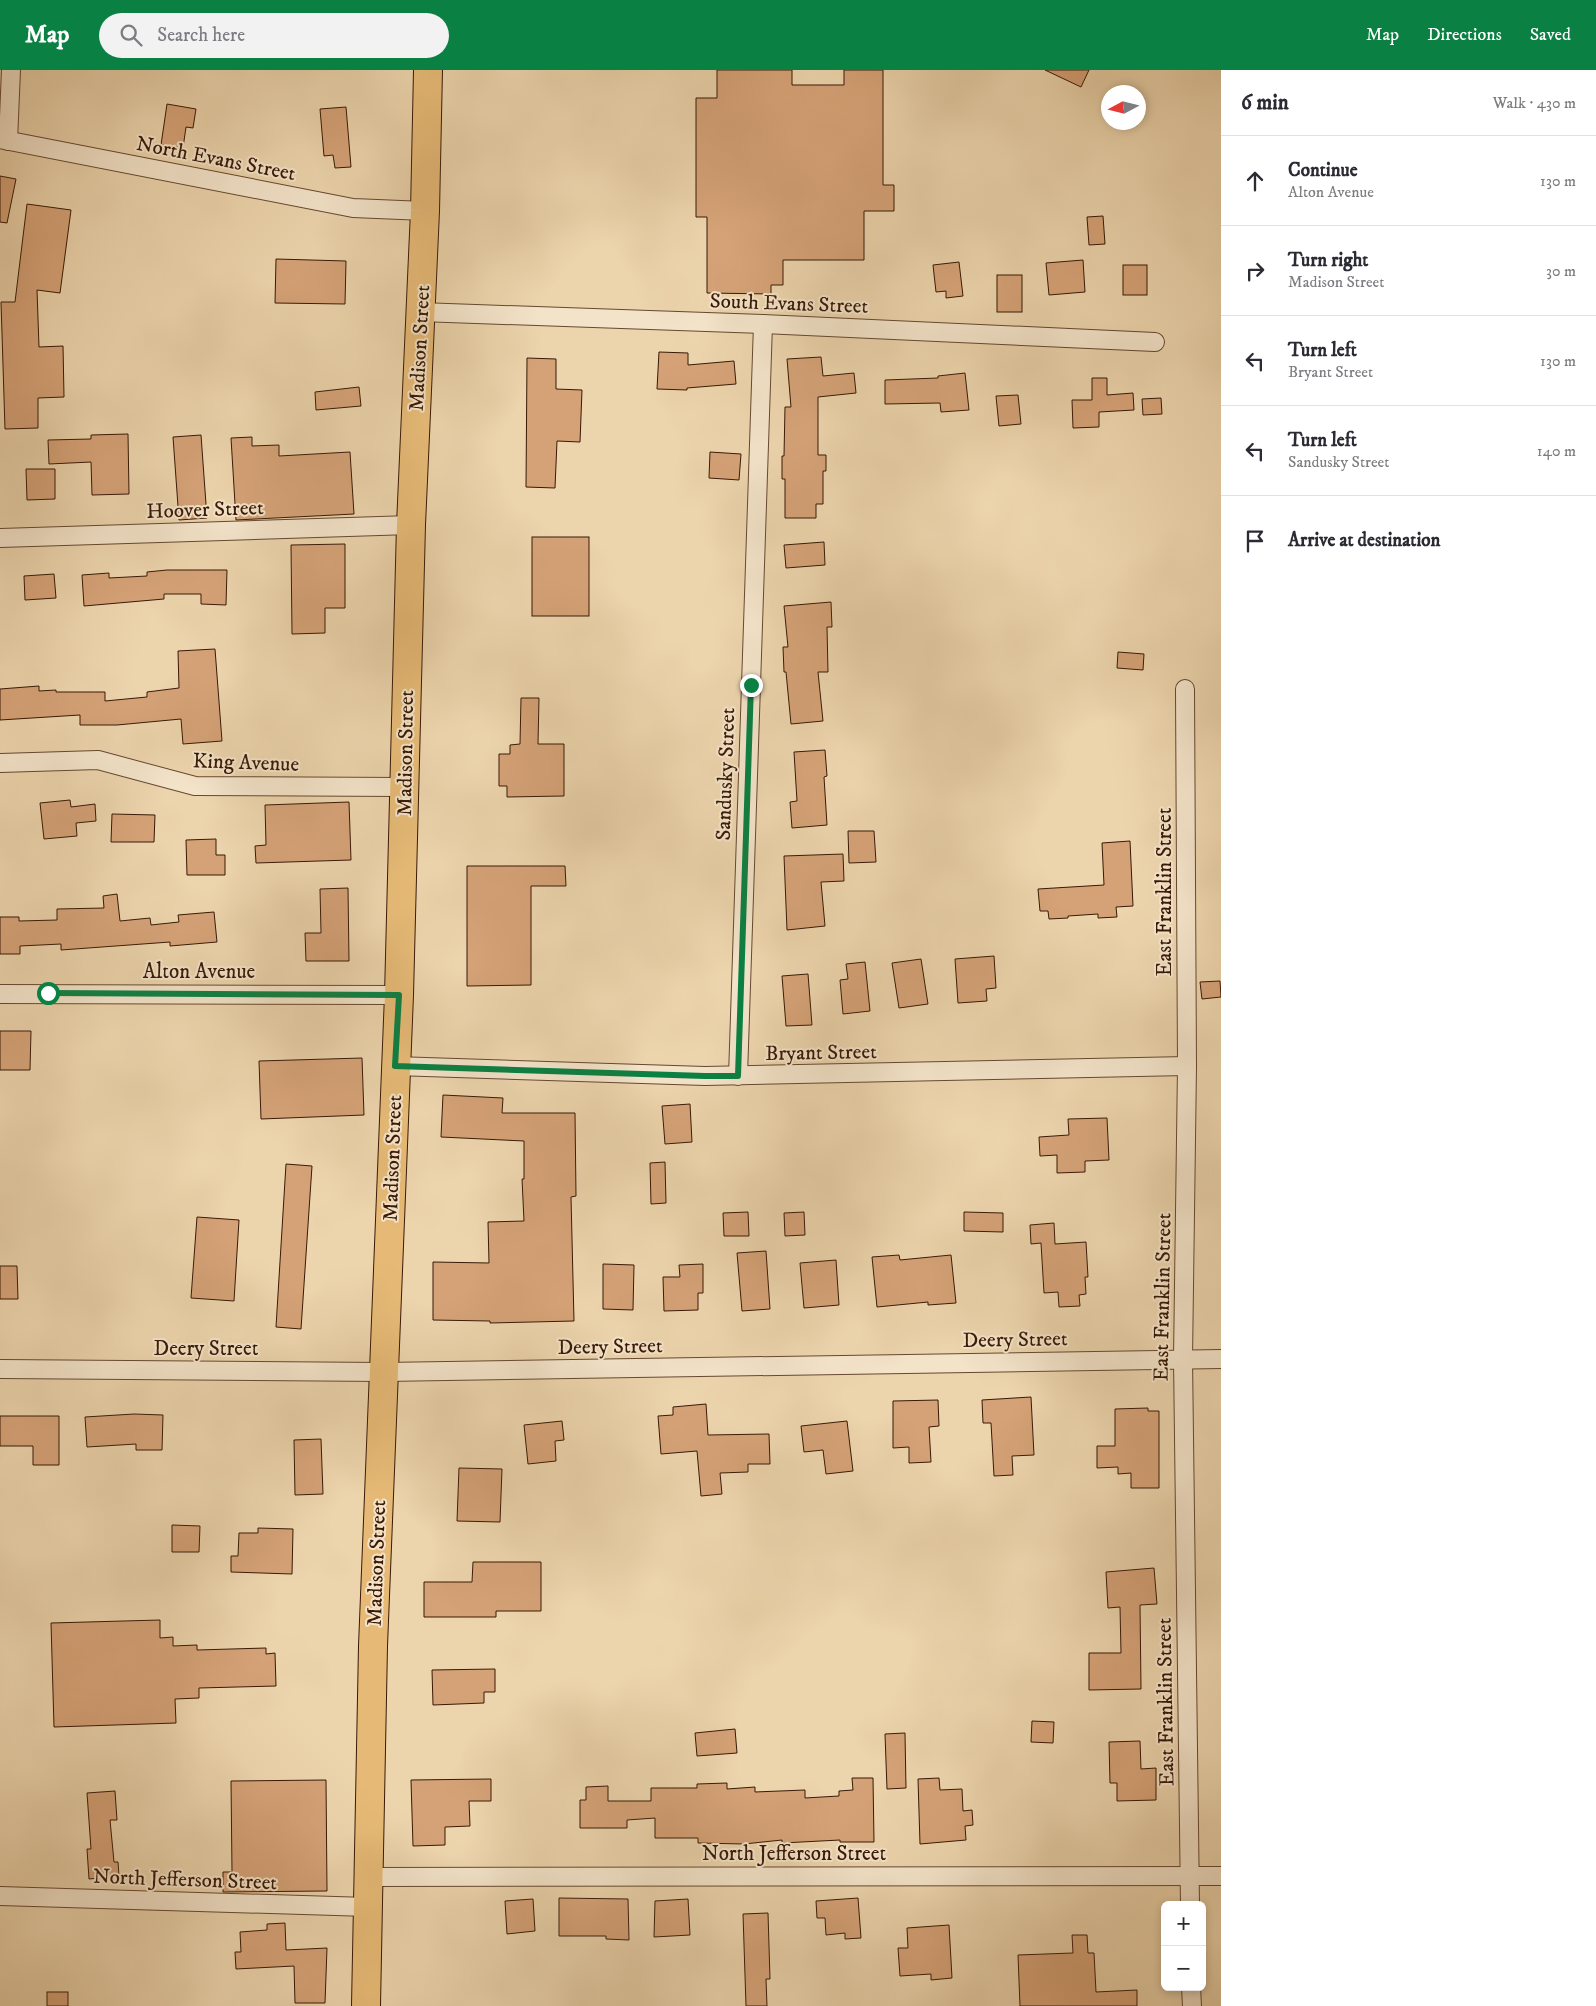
<!DOCTYPE html>
<html lang="en">
<head>
<meta charset="utf-8">
<style>
	:root { --surface:#fff; --page:#f2f2f3; --text:#2b2b33; --muted:#7c7c81; --line:#e1e1e2; --accent:#0b8043 }
	body { margin:0; font-family:"IM FELL DW Pica",serif; background:var(--page); color:var(--text) }
	.controls { position:absolute; right:15px; bottom:15px; display:grid; overflow:hidden; border-radius:8px; box-shadow:0 2px 8px #0003 }
	.controls button { width:45px; height:45px; display:grid; place-items:center; padding:0; border:0; border-bottom:1px solid var(--line); background:var(--surface); color:var(--text); font:25px sans-serif }
	.compass { position:absolute; left:1101px; top:15px; width:45px; height:45px; border-radius:50%; background:var(--surface); box-shadow:0 2px 8px #0003; rotate:263deg }
	.stop { position:absolute; width:15px; height:15px; margin:-11px; border:4px solid #0b8043; border-radius:50%; background:#fff }
	.stop.end { background:#0b8043; border-color:#fff; box-shadow:0 1px 5px #0008 }
	.list { margin:0; padding:0; list-style:none }
	h2 { display:flex; justify-content:space-between; align-items:center; height:65px; margin:0; padding:0 20px; font-size:21px }
	h2 small { font-size:16px; font-weight:400; color:var(--muted) }
	.list li { display:grid; grid-template-columns:32px 1fr auto; gap:15px; align-items:center; box-sizing:border-box; height:90px; padding:0 20px; border-top:1px solid var(--line) }
	.list b { display:block; font-size:19px; white-space:nowrap }
	.list p { margin:0; font-size:16px; white-space:nowrap; color:var(--muted) }
	.list em { font-size:16px; font-style:normal; color:var(--muted) }
	.icon { flex:none; width:28px; height:28px; fill:none; stroke:currentColor; stroke-width:2; stroke-linecap:round; stroke-linejoin:round }
	.map { position:relative; flex:none; width:1221px; height:1936px; overflow:hidden }
	header { display:flex; align-items:center; gap:30px; box-sizing:border-box; height:70px; padding:0 25px; background:var(--accent); color:#fff }
	header strong { font-size:24px }
	nav { display:flex; gap:28px; margin-inline-start:auto; font-size:18px }
	.search { width:350px; height:45px; background:var(--page); display:flex; align-items:center; gap:12px; box-sizing:border-box; padding:0 18px; border-radius:28px; color:var(--muted); font-size:19px }
	main { display:flex }
	aside { flex:1; background:var(--surface) }
	.map>svg:first-child { display:block }
	.building { fill:#d5a277; stroke:#391906 }
	.lines { fill:none; stroke-linecap:round; stroke-linejoin:round }
	.minor-casing { stroke:#664830; stroke-width:20 }
	.primary-casing { stroke:#391906; stroke-width:30 }
	.minor { stroke:#f3e3c9; stroke-width:18 }
	.primary { stroke:#e6ba76; stroke-width:28 }
	.route { stroke:#0b8043; stroke-width:6 }
	.labels { text-anchor:middle; stroke-width:4; stroke-linejoin:round; paint-order:stroke }
	.street-label { font-size:21px; fill:#391906; stroke:#f3e3c9 }
</style>
</head>
<body>
<header>
<strong>Map</strong>
<div class="search"><svg class="icon" aria-label="search" viewBox="0 0 24 24"><circle cx="10" cy="10" r="6"/><path d="M15 15l6 6"/></svg>Search here</div>
<nav><a>Map</a><a>Directions</a><a>Saved</a></nav>
</header>
<main>
<div class="map">
<svg width="1221" height="1936" viewBox="0 0 1221 1936">
	<rect width="100%" height="100%" fill="#ecd4ac"/>
	<filter id="stains"><feTurbulence type="fractalNoise" baseFrequency=".004" numOctaves="4"/><feColorMatrix values="0 0 0 0 .2 0 0 0 0 .09 0 0 0 0 .02 0 0 0 .5 -.17"/></filter>
	<radialGradient id="worn" r=".72"><stop offset=".6" stop-color="#630" stop-opacity="0"/><stop offset="1" stop-color="#630" stop-opacity=".3"/></radialGradient>
	<g class="building">
		<polygon points="717,0 792,0 792,15 844,15 844,0 883,0 883,115 894,115 894,141 864,141 864,190 783,190 783,215 771,215 771,224 707,223 707,147 696,147 696,28 717,28"/>
		<polygon points="1045,0 1089,0 1081,17"/>
		<polygon points="167,34 196,39 193,58 186,57 183,78 161,75"/>
		<polygon points="346,37 351,97 335,98 333,85 324,86 320,39"/>
		<polygon points="0,106 16,109 7,153 0,152"/>
		<polygon points="27,134 71,140 60,223 37,220 39,277 63,276 64,327 38,328 38,358 5,359 1,232 15,232"/>
		<polygon points="1103,146 1105,174 1089,175 1087,147"/>
		<polygon points="276,189 346,191 345,234 275,233"/>
		<polygon points="1083,190 1085,222 1049,225 1046,193"/>
		<polygon points="959,192 963,226 946,228 946,221 936,222 933,195"/>
		<rect x="1123" y="195" width="24" height="30"/>
		<rect x="997" y="205" width="25" height="37"/>
		<polygon points="659,282 688,283 688,295 734,291 736,314 687,318 687,320 657,319"/>
		<polygon points="821,287 823,306 854,303 856,323 818,327 818,385 826,385 826,401 823,401 823,434 816,434 816,448 785,448 785,409 782,409 782,386 784,386 785,337 791,337 787,289"/>
		<polygon points="527,288 556,289 556,319 582,320 580,372 557,371 555,418 526,417"/>
		<polygon points="965,303 969,340 941,342 940,333 885,334 885,310 938,308 938,306"/>
		<polygon points="1092,308 1107,308 1107,325 1133,323 1134,340 1099,342 1099,357 1073,358 1072,330 1092,330"/>
		<polygon points="359,317 361,336 316,340 315,322"/>
		<polygon points="1018,325 1021,354 999,356 996,326"/>
		<polygon points="1161,328 1162,344 1143,345 1142,329"/>
		<polygon points="128,364 129,424 92,425 91,392 49,394 48,370 91,369 91,365"/>
		<polygon points="201,365 207,448 179,450 173,367"/>
		<polygon points="252,367 252,376 279,375 279,386 350,382 354,444 236,450 231,368"/>
		<polygon points="710,382 741,384 739,410 709,408"/>
		<polygon points="26,399 55,399 55,429 27,430"/>
		<rect x="532" y="467" width="57" height="79"/>
		<polygon points="824,472 825,495 786,498 784,475"/>
		<polygon points="345,474 345,538 325,538 325,563 292,564 291,475"/>
		<polygon points="167,500 227,500 226,535 201,534 201,524 164,524 164,529 84,536 82,505 109,503 109,508 147,506 147,502"/>
		<polygon points="54,504 56,528 25,530 24,506"/>
		<polygon points="831,532 832,557 827,557 828,602 818,602 823,651 791,654 786,602 784,602 783,577 788,577 784,536"/>
		<polygon points="215,579 222,671 183,674 181,649 117,655 80,655 80,645 0,650 0,619 39,616 39,621 56,620 56,622 105,622 105,631 147,627 147,622 179,618 178,581"/>
		<polygon points="1118,582 1144,584 1143,600 1117,598"/>
		<polygon points="521,628 539,628 538,674 564,674 564,726 507,727 507,716 499,716 499,684 510,684 510,675 520,674"/>
		<polygon points="825,680 827,706 824,707 827,755 792,758 790,732 797,731 794,682"/>
		<polygon points="70,730 71,737 95,734 96,751 76,753 77,766 44,769 40,733"/>
		<polygon points="349,732 351,790 256,793 255,776 266,775 265,735"/>
		<polygon points="112,744 155,745 154,772 111,772"/>
		<polygon points="848,761 874,761 876,792 849,793"/>
		<polygon points="216,769 216,785 225,785 225,805 187,805 186,770"/>
		<polygon points="1130,771 1133,836 1116,837 1117,847 1098,848 1098,844 1068,846 1068,848 1049,849 1048,841 1040,841 1038,819 1104,815 1102,773"/>
		<polygon points="843,784 844,811 821,812 825,856 787,860 784,786"/>
		<polygon points="467,796 565,796 566,816 531,816 531,915 467,916"/>
		<polygon points="348,818 349,891 306,891 305,863 321,863 320,819"/>
		<polygon points="117,824 120,851 150,848 151,855 179,852 178,845 214,842 217,872 170,876 170,872 61,880 61,874 20,876 20,884 0,884 0,847 19,847 19,851 57,850 57,839 104,838 103,826"/>
		<polygon points="994,886 996,918 986,919 987,931 958,933 955,889"/>
		<polygon points="921,889 928,934 899,938 892,893"/>
		<polygon points="865,892 870,941 843,944 840,910 848,909 846,894"/>
		<polygon points="808,904 812,955 786,956 782,906"/>
		<polygon points="1220,911 1221,927 1202,929 1200,912"/>
		<polygon points="0,961 31,961 30,1000 0,1000"/>
		<polygon points="362,988 364,1045 261,1049 259,991"/>
		<polygon points="443,1025 503,1028 502,1043 575,1043 576,1126 571,1127 574,1251 490,1253 490,1251 433,1250 433,1192 489,1193 488,1152 524,1151 522,1109 524,1109 524,1071 441,1067"/>
		<polygon points="690,1034 692,1072 665,1074 662,1036"/>
		<polygon points="1107,1048 1109,1090 1085,1091 1085,1102 1057,1103 1057,1085 1040,1086 1039,1067 1069,1065 1068,1049"/>
		<polygon points="665,1092 666,1133 651,1134 650,1093"/>
		<polygon points="286,1094 312,1096 301,1259 276,1257"/>
		<polygon points="748,1142 749,1166 724,1166 723,1143"/>
		<polygon points="804,1142 805,1165 785,1166 784,1143"/>
		<polygon points="964,1142 1003,1143 1003,1162 964,1161"/>
		<polygon points="197,1147 239,1150 234,1231 191,1228"/>
		<polygon points="1054,1153 1055,1174 1086,1172 1088,1207 1085,1207 1086,1224 1079,1225 1080,1236 1059,1237 1058,1222 1044,1223 1041,1173 1031,1174 1030,1155"/>
		<polygon points="766,1181 770,1239 742,1241 737,1183"/>
		<polygon points="899,1185 900,1190 951,1185 956,1233 928,1235 928,1232 877,1237 872,1187"/>
		<polygon points="836,1190 839,1235 804,1238 800,1193"/>
		<polygon points="603,1194 634,1195 633,1240 603,1239"/>
		<polygon points="703,1194 703,1223 698,1223 698,1240 664,1241 663,1207 680,1207 679,1195"/>
		<polygon points="0,1196 17,1196 18,1229 0,1229"/>
		<polygon points="1031,1327 1034,1385 1012,1386 1013,1405 994,1406 991,1353 983,1353 982,1330"/>
		<polygon points="938,1330 939,1356 929,1357 931,1392 909,1393 909,1377 893,1378 893,1331"/>
		<polygon points="706,1334 708,1365 769,1364 770,1394 748,1394 748,1402 720,1403 722,1424 701,1426 697,1381 661,1384 658,1346 673,1345 673,1337"/>
		<polygon points="1148,1338 1148,1341 1159,1341 1159,1418 1131,1418 1131,1403 1118,1404 1118,1397 1097,1398 1097,1376 1115,1376 1115,1339"/>
		<polygon points="134,1344 163,1345 162,1380 136,1380 136,1374 87,1377 85,1347"/>
		<polygon points="0,1346 59,1346 59,1395 33,1395 33,1376 0,1376"/>
		<polygon points="562,1351 564,1370 555,1371 556,1391 528,1394 524,1355"/>
		<polygon points="847,1351 853,1401 826,1404 823,1380 804,1382 801,1356"/>
		<polygon points="321,1369 323,1424 295,1425 294,1370"/>
		<polygon points="459,1398 502,1399 500,1452 457,1451"/>
		<polygon points="172,1455 200,1456 199,1482 172,1482"/>
		<polygon points="258,1458 293,1459 292,1504 231,1502 231,1486 238,1486 239,1463 258,1463"/>
		<polygon points="473,1492 541,1492 541,1541 496,1541 496,1547 424,1547 424,1512 472,1512"/>
		<polygon points="1154,1498 1157,1534 1140,1535 1141,1619 1089,1620 1089,1583 1121,1583 1120,1537 1108,1538 1106,1502"/>
		<polygon points="160,1550 160,1568 173,1567 173,1576 197,1575 197,1580 266,1578 266,1584 275,1583 276,1616 199,1618 199,1628 175,1629 176,1653 54,1657 51,1553"/>
		<polygon points="495,1599 495,1622 484,1622 484,1633 433,1635 432,1600"/>
		<polygon points="1032,1651 1054,1652 1053,1673 1031,1672"/>
		<polygon points="735,1659 737,1683 697,1686 695,1663"/>
		<polygon points="905,1663 906,1718 887,1719 885,1664"/>
		<polygon points="1140,1671 1141,1699 1156,1698 1156,1730 1117,1731 1117,1713 1110,1713 1109,1672"/>
		<polygon points="852,1708 873,1708 874,1772 840,1772 840,1770 782,1773 782,1770 744,1774 698,1773 698,1768 655,1768 655,1748 627,1750 627,1758 580,1758 580,1730 586,1730 586,1717 608,1716 608,1731 651,1731 651,1718 697,1718 697,1714 727,1713 727,1719 755,1717 755,1722 805,1720 805,1728 839,1726 839,1721 853,1720"/>
		<polygon points="939,1708 940,1720 962,1719 963,1741 972,1740 973,1755 965,1756 966,1770 920,1774 918,1709"/>
		<polygon points="491,1709 491,1731 469,1731 470,1756 445,1757 445,1775 413,1776 411,1710"/>
		<polygon points="326,1710 327,1821 223,1822 223,1802 232,1802 231,1711"/>
		<polygon points="115,1721 117,1750 110,1750 114,1792 118,1792 119,1806 89,1809 87,1779 91,1779 87,1723"/>
		<polygon points="559,1828 628,1829 629,1870 606,1869 606,1866 559,1866"/>
		<polygon points="858,1828 861,1868 845,1869 845,1863 826,1865 825,1848 817,1848 816,1831"/>
		<polygon points="533,1829 535,1861 507,1864 505,1831"/>
		<polygon points="688,1829 690,1865 654,1867 655,1831"/>
		<polygon points="768,1843 770,1909 766,1909 767,1936 746,1936 743,1844"/>
		<polygon points="285,1853 286,1880 327,1878 325,1933 295,1933 294,1896 236,1899 235,1882 241,1882 240,1862 267,1860 267,1854"/>
		<polygon points="949,1855 952,1908 931,1910 931,1904 900,1906 898,1878 908,1878 907,1858"/>
		<polygon points="1072,1865 1087,1865 1088,1883 1094,1883 1096,1922 1137,1920 1137,1936 1020,1936 1018,1885 1073,1883"/>
		<rect x="47" y="1922" width="21" height="14"/>
	</g>
	<g class="lines">
		<defs>
			<g id="minor">
				<polyline points="0,69 353,138 425,141"/>
				<polyline points="8,71 11,0"/>
				<polyline points="420,242 763,254 1155,272"/>
				<polyline points="0,468 411,455"/>
				<polyline points="1185,619 1187,996 1183,1289 1190,1835"/>
				<polyline points="0,693 98,690 195,716 404,717"/>
				<polyline points="0,924 399,925"/>
				<polyline points="395,996 705,1006 1187,996"/>
				<polyline points="738,1006 763,254"/>
				<polyline points="0,1299 384,1302 1221,1289"/>
				<polyline points="367,1807 1221,1806"/>
				<polyline points="0,1826 368,1837"/>
				<polyline points="1191,1917 1192,1936"/>
			</g>
			<polyline id="primary" points="366,1936 373,1576 399,925 411,455 425,141 428,0"/>
		</defs>
		<use href="#minor" class="minor-casing"/>
		<use href="#primary" class="primary-casing"/>
		<use href="#minor" class="minor"/>
		<use href="#primary" class="primary"/>
	</g>
	<g class="lines">
		<polyline class="route" points="48,923 399,925 395,996 705,1006 738,1006 751,615"/>
	</g>
	<g class="labels">
		<g class="street-label">
			<text transform="translate(216 88) rotate(11)" y="7">North Evans Street</text>
			<text transform="translate(789 233) rotate(2)" y="7">South Evans Street</text>
			<text transform="translate(419 278) rotate(-87)" y="7">Madison Street</text>
			<text transform="translate(205 439) rotate(-2)" y="7">Hoover Street</text>
			<text transform="translate(405 683) rotate(-89)" y="7">Madison Street</text>
			<text transform="translate(246 692) rotate(2)" y="7">King Avenue</text>
			<text transform="translate(725 704) rotate(-88)" y="7">Sandusky Street</text>
			<text transform="translate(1164 822) rotate(-90)" y="7">East Franklin Street</text>
			<text x="199" y="908">Alton Avenue</text>
			<text transform="translate(821 982) rotate(-1)" y="7">Bryant Street</text>
			<text transform="translate(392 1088) rotate(-88)" y="7">Madison Street</text>
			<text transform="translate(1162 1227) rotate(-89)" y="7">East Franklin Street</text>
			<text transform="translate(1015 1269) rotate(-1)" y="7">Deery Street</text>
			<text transform="translate(610 1276) rotate(-1)" y="7">Deery Street</text>
			<text x="206" y="1285">Deery Street</text>
			<text transform="translate(376 1493) rotate(-88)" y="7">Madison Street</text>
			<text transform="translate(1165 1632) rotate(-91)" y="7">East Franklin Street</text>
			<text x="794" y="1790">North Jefferson Street</text>
			<text transform="translate(185 1809) rotate(2)" y="7">North Jefferson Street</text>
		</g>
	</g>
	<rect width="100%" height="100%" filter="url(#stains)"/>
	<rect width="100%" height="100%" fill="url(#worn)"/>
</svg>
<div class="controls">
<button>+</button>
<button>−</button>
</div>
<svg class="compass" viewBox="-18 -18 36 36"><path d="M0-13l5 13h-10z" fill="#e53935"/><path d="M0 13l5-13h-10z" fill="#7c7c81"/></svg>
<div class="stop" style="left:48px;top:923px"></div>
<div class="stop end" style="left:751px;top:615px"></div>
</div>
<aside>
<h2>6 min<small>Walk · 430 m</small></h2>
<ul class="list">
<li><svg class="icon" aria-label="ahead" viewBox="0 0 24 24"><path d="M12 20V5M6 11l6-6 6 6"/></svg><div><b>Continue</b><p>Alton Avenue</p></div><em>130 m</em></li>
<li><svg class="icon" aria-label="right" viewBox="0 0 24 24"><path d="M7 20v-9h11M14 6l5 5-5 5"/></svg><div><b>Turn right</b><p>Madison Street</p></div><em>30 m</em></li>
<li><svg class="icon" aria-label="left" viewBox="0 0 24 24"><path d="M17 20v-9H6M10 6l-5 5 5 5"/></svg><div><b>Turn left</b><p>Bryant Street</p></div><em>130 m</em></li>
<li><svg class="icon" aria-label="left" viewBox="0 0 24 24"><path d="M17 20v-9H6M10 6l-5 5 5 5"/></svg><div><b>Turn left</b><p>Sandusky Street</p></div><em>140 m</em></li>
<li><svg class="icon" aria-label="arrive" viewBox="0 0 24 24"><path d="M6 21V4h12l-3 4 3 4H6"/></svg><div><b>Arrive at destination</b></div></li>
</ul>
</aside>
</main>
</body>
</html>
